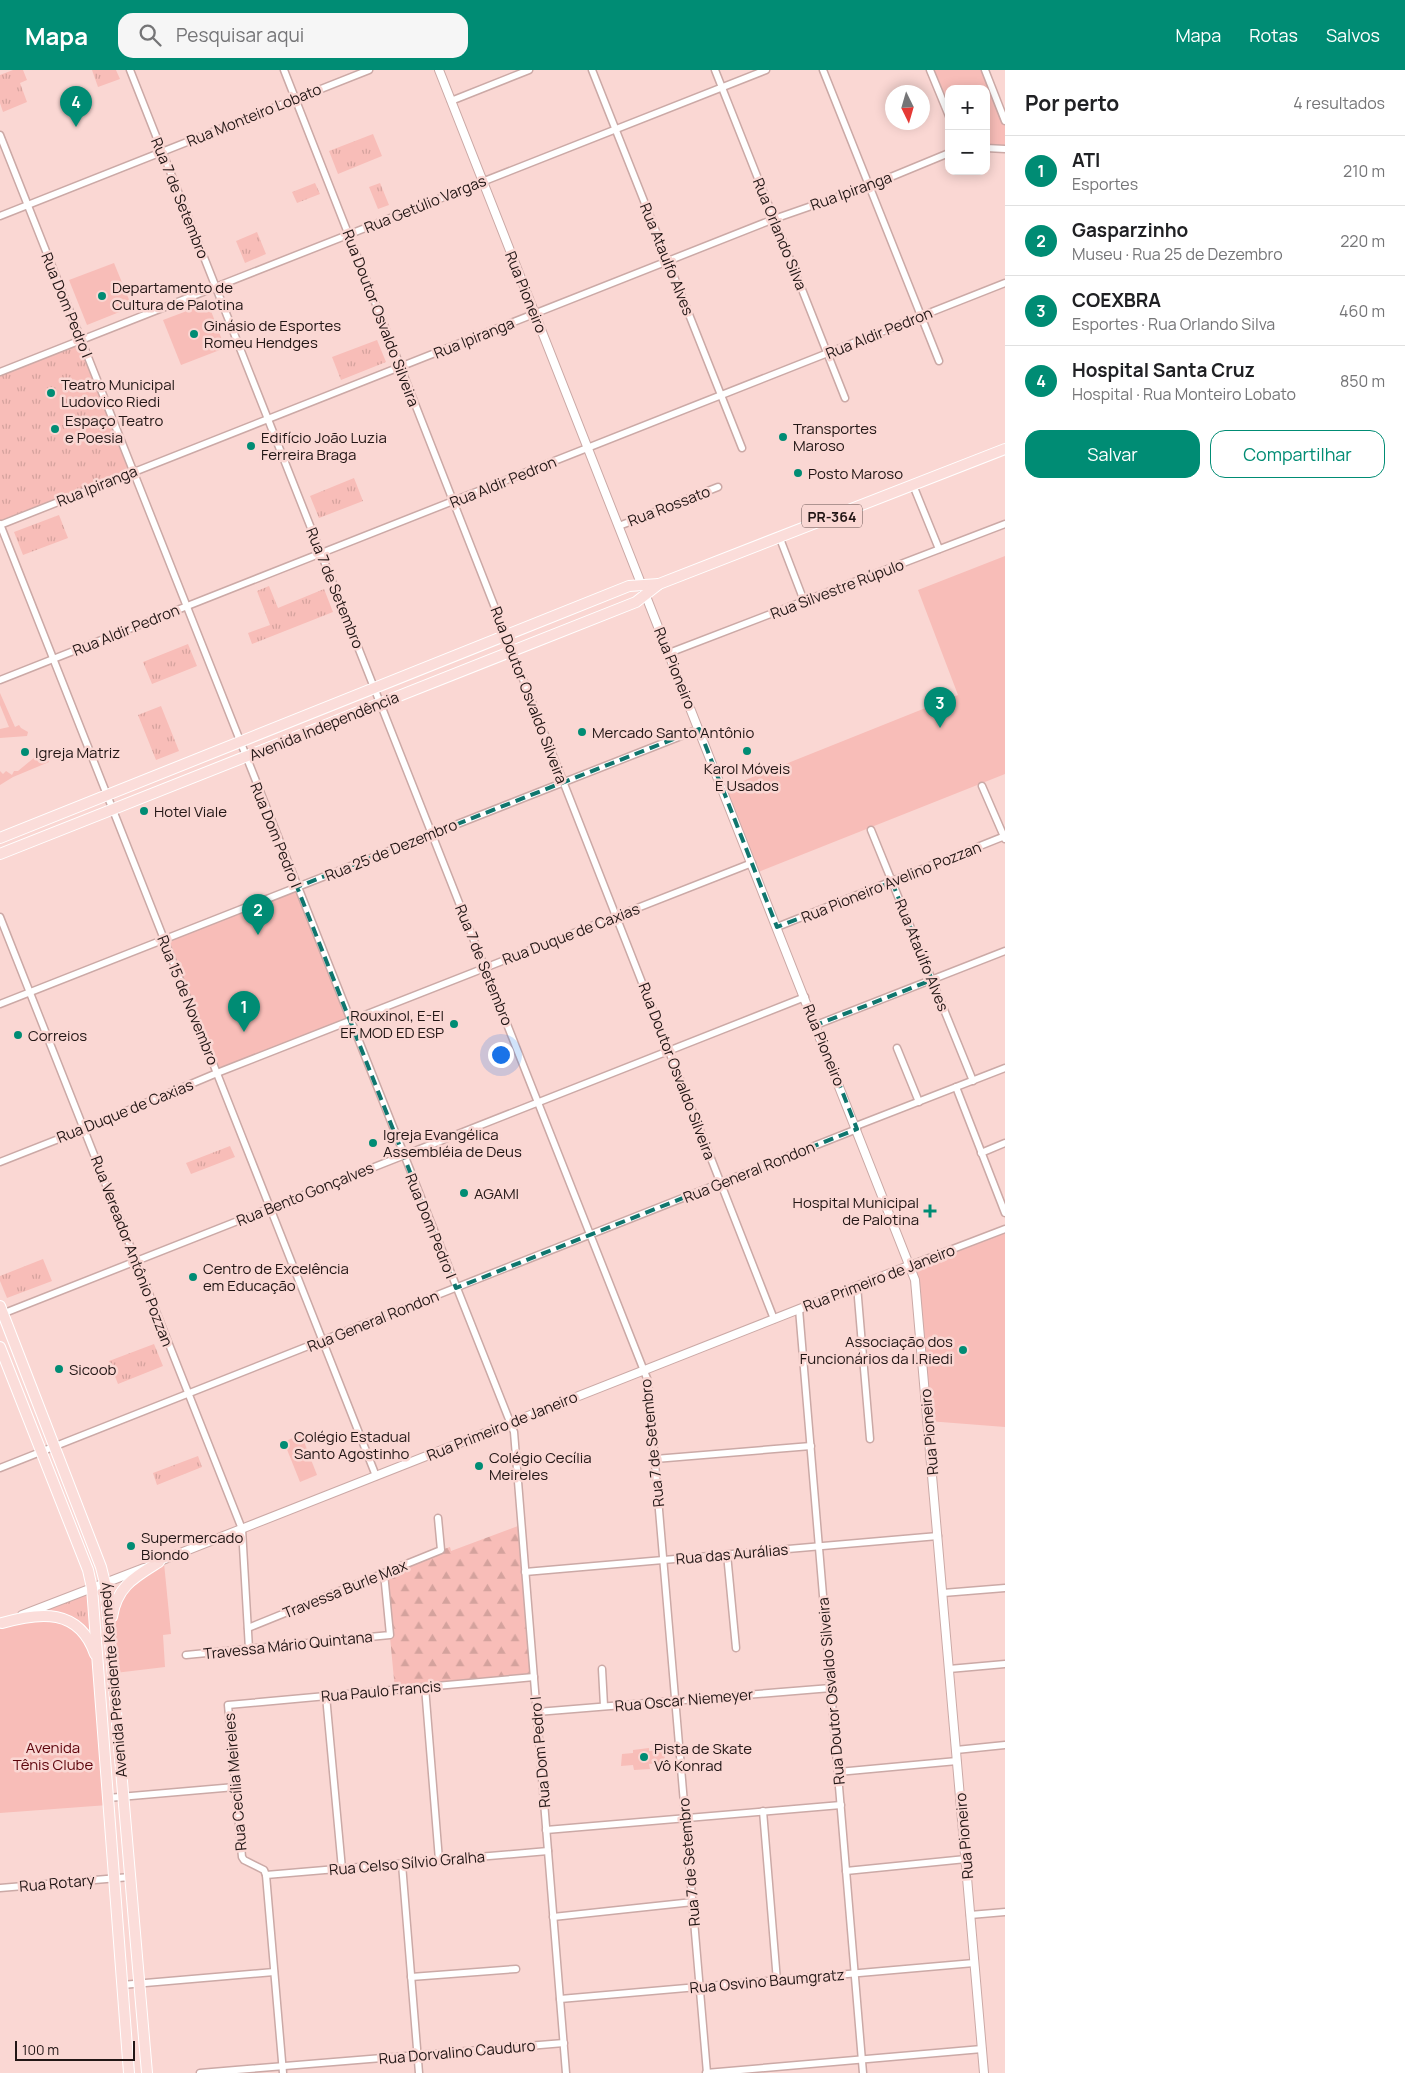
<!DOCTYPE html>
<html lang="pt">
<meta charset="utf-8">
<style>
:root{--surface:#fff;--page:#f6f6f6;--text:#202124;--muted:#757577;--line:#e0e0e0;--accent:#008c74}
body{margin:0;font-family:Manrope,sans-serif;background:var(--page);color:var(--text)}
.controls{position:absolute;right:15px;top:15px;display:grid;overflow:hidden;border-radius:10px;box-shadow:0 2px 12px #0003}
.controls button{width:45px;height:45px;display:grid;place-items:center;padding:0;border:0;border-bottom:1px solid var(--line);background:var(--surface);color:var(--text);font:25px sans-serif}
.compass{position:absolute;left:885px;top:15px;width:45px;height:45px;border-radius:50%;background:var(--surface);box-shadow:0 2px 12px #0003;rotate:175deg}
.scale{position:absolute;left:15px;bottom:12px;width:120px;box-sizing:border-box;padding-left:5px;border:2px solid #221615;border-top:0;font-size:14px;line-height:18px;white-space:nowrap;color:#221615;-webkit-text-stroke:4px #fad7d3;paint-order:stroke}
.you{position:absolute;left:500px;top:984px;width:18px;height:18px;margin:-12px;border:4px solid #fff;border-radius:50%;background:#1a73e8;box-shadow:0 0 0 8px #1a73e833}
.badge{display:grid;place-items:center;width:32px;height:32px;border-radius:50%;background:var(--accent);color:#fff;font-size:16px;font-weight:700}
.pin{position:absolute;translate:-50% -41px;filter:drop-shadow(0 1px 2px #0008)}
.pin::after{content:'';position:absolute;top:26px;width:18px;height:15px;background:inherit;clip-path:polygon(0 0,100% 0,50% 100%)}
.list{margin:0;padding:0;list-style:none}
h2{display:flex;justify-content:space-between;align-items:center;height:65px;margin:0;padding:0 20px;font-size:21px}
h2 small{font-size:16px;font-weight:400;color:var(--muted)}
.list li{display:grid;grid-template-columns:32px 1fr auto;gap:15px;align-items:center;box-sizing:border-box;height:70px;padding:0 20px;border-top:1px solid var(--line)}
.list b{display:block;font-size:19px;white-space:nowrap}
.list p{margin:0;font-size:16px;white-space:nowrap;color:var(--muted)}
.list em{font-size:16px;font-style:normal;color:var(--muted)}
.actions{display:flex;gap:10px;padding:15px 20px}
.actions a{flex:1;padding:11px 0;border:1px solid var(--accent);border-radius:15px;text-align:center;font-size:18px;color:var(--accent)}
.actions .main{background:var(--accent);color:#fff}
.icon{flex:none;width:28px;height:28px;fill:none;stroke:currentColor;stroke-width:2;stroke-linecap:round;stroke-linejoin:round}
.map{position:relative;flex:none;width:1005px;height:2003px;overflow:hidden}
header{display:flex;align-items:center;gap:30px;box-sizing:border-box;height:70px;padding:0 25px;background:var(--accent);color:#fff}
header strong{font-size:24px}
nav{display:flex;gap:28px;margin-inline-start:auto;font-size:18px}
.search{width:350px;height:45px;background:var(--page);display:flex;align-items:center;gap:12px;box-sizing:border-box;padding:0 18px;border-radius:15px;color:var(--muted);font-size:19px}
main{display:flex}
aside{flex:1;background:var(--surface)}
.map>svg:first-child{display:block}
</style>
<header>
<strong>Mapa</strong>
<div class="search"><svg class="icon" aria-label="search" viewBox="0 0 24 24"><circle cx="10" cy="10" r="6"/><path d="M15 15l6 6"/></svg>Pesquisar aqui</div>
<nav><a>Mapa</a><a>Rotas</a><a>Salvos</a></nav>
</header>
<main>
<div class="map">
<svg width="1005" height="2003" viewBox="0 0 1005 2003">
<defs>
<pattern id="grass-tufts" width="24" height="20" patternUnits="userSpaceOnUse" patternTransform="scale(1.25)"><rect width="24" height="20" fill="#f8bdb8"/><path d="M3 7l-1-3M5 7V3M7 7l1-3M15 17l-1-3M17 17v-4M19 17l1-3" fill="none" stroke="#d4a29d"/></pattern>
<pattern id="forest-firs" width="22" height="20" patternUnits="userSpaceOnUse" patternTransform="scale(1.25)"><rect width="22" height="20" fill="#f8bdb8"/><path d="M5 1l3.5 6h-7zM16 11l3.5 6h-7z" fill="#d4a29d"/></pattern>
</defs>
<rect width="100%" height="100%" fill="#fad7d3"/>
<!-- grass -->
<g fill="url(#grass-tufts)">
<polygon points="13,0 23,0 27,10 20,13 27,32 3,42 0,33 0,5"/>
<polygon points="92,0 116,0 120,9 98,17"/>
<polygon points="373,64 382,86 338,104 329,81"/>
<polygon points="315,113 320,124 297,133 292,122"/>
<polygon points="380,113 389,135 378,139 369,117"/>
<polygon points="257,162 266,184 245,193 236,171"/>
<polygon points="81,270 133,402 0,454 0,302"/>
<polygon points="377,270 386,292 341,310 332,287"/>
<polygon points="354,408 363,431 319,448 310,426"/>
<polygon points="59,445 68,468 23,485 14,462"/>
<polygon points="269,516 278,538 324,519 333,542 252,574 248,563 270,555 257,521"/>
<polygon points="188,574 197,596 152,614 143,592"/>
<polygon points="161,636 179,681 156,690 138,645"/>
<polygon points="230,1076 235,1087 191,1104 186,1093"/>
<polygon points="43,1189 52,1211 7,1228 0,1211 0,1206"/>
<polygon points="154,1274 163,1296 118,1314 109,1291"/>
<polygon points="198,1386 202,1397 157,1415 153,1403"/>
<polygon points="89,1522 94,1574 39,1541"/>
</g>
<!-- forest -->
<polygon fill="url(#forest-firs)" points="518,1456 520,1479 523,1478 534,1607 395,1620 384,1503 441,1480 450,1477 451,1481"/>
<!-- park -->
<g fill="#f8bdb8">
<polygon points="930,0 985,0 1005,51 1005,79 986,78 986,19 949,19 949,46"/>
<polygon points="114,193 132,237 87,255 69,210"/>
<polygon points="208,233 225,278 181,295 163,250"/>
<polygon points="1005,486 1005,704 756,803 723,719 958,625 918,520"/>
<polygon points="0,623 15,657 19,655 21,658 28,662 27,666 0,668 0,659 9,657 0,635"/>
<polygon points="46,686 49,692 13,707 0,715 0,701 3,704 6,701 12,705 14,701 18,701 35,687"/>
<polygon points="297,817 350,951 217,1003 164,870"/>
<polygon points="1005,1159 1005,1357 928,1351 911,1195"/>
<polygon points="301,1364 317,1405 300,1412 284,1372"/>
<path d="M164,1493L171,1564L163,1565L165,1597L115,1603C113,1574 108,1541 129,1517C137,1507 153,1500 164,1493Z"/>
<polygon points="64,1549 94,1581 108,1735 0,1743 0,1554"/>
<polygon points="649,1678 649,1681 664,1680 665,1692 649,1694 650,1699 634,1700 633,1695 621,1696 622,1684 633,1683 633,1680"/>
</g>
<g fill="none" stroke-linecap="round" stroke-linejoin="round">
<defs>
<g id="minor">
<polyline points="130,0 648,1311 707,2003"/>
<polyline points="284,0 774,1249"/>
<polyline points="592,0 742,378"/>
<polyline points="715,0 845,328"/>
<polyline points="823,0 939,291"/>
<polyline points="930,0 949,46"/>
<polyline points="985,0 1005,51"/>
<polyline points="451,31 529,0"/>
<polyline points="0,65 514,1362 566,2003"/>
<polyline points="986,78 1005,79"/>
<polyline points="0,146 369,0"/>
<polyline points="0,302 766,0"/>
<polyline points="913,415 939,479"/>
<polyline points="0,454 376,1406"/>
<polyline points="0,455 774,149 869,116 949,83"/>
<polyline points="619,456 718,417"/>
<polyline points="779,466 804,531"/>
<polyline points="669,583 1005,454"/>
<polyline points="0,610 1005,213"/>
<polyline points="982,716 1005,769"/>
<polyline points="871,760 973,1011"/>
<polyline points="0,847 242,1459 249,1579"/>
<polyline points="777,857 1005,766"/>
<polyline points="0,934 699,659"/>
<polyline points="816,955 1005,881"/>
<polyline points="897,978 919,1032"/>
<polyline points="956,1017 1005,1143"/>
<polyline points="856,1056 1005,998"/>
<polyline points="981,1083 1005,1073"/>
<polyline points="0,1092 84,1059 217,1003 752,793"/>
<polyline points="911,1195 1005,1159"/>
<polyline points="857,1216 870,1369"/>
<polyline points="799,1239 863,2003"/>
<polyline points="2,1244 805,927"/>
<polyline points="655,1389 811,1376"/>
<polyline points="0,1398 857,1059"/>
<polyline points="727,1484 736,1578"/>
<polyline points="525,1502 938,1466"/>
<polyline points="943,1523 1005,1518"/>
<polyline points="248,1558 441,1480 438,1448"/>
<polyline points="186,1585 390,1565 384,1503"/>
<polyline points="602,1599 604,1636"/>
<polyline points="949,1599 1005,1594"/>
<polyline points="425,1617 439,1790"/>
<polyline points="326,1626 342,1799"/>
<polyline points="537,1642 831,1618"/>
<polyline points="956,1680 1005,1675"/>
<polyline points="838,1702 957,1691"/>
<polyline points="108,1728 235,1717"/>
<polyline points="763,1741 777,1911"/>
<polyline points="546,1760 841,1735"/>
<polyline points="402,1794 419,2003"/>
<polyline points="846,1801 966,1789"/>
<polyline points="266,1805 548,1781"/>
<polyline points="0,1818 130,1807"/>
<polyline points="970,1845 1005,1842"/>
<polyline points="553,1847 693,1832"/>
<polyline points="411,1907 516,1899"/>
<polyline points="122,1915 274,1902"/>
<polyline points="560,1929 974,1893"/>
<polyline points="200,2003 564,1973"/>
<polyline points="283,2003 266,1805 264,1800 244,1790 242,1787 228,1635 534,1607"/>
<polyline points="706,2003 982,1979"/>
</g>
<g id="tertiary">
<polyline points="439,0 915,1210 984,2003"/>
<polyline points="155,1493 911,1195"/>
<polyline points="22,1545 144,1498"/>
</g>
<g id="primary">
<polyline points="0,768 629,516 659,514"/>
<polyline points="0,784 636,532 659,514 1005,379"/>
<polyline points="0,1236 101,1497 105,1513 147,2003"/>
<polyline points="0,1277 88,1500 92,1518 129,2003"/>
<path d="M112,1547C117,1516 135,1507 159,1492"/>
<path d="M2,1553C40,1542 79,1538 95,1584"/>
</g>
</defs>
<!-- minor casing -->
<use href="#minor" stroke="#cba9a6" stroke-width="9"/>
<!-- tertiary casing -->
<use href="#tertiary" stroke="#cba9a6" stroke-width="10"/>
<!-- primary casing -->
<use href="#primary" stroke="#fff" stroke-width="12"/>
<!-- minor -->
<use href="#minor" stroke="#fff" stroke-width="6"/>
<!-- tertiary -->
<use href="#tertiary" stroke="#fff" stroke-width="8"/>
<!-- primary -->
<use href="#primary" stroke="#fbddda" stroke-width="10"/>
</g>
<!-- marked area -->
<path fill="none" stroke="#0f766e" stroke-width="4" stroke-dasharray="10 6" stroke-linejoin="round" d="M699,659L777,857L892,812L932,910L816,955L857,1059L456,1218L297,817Z"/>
<!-- markers -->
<g fill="#008c74" stroke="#fad7d3" stroke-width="2">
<circle cx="102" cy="226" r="5"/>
<circle cx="194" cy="264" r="5"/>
<circle cx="51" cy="323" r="5"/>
<circle cx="55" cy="359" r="5"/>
<circle cx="783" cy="367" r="5"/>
<circle cx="251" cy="376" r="5"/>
<circle cx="798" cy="403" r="5"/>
<circle cx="582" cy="662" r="5"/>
<circle cx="747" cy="681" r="5"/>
<circle cx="25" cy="682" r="5"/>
<circle cx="144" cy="741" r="5"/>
<circle cx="454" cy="954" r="5"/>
<circle cx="18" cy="965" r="5"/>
<circle cx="373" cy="1073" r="5"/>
<circle cx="464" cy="1123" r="5"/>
<path d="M927.5 1133.5h5v5h5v5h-5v5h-5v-5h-5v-5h5z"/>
<circle cx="193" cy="1207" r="5"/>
<circle cx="963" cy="1280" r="5"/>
<circle cx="59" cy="1299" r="5"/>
<circle cx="284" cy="1375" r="5"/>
<circle cx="479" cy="1396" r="5"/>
<circle cx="131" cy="1476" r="5"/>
<circle cx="644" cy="1687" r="5"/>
</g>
<g text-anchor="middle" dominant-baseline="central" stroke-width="5" stroke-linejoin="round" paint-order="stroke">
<!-- shield labels -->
<rect fill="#fad7d3" stroke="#63504e" stroke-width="1" x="802" y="434.5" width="60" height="23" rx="4"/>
<g font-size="14" font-weight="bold" fill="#221615">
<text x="832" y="446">PR-364</text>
</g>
<!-- street labels -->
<g font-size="15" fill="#221615" stroke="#fad7d3">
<text transform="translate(254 45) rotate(-22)">Rua Monteiro Lobato</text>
<text transform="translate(851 121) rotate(-20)">Rua Ipiranga</text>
<text transform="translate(180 128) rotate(68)">Rua 7 de Setembro</text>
<text transform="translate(425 134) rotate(-22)">Rua Getúlio Vargas</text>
<text transform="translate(780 164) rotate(68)">Rua Orlando Silva</text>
<text transform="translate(667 189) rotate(68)">Rua Ataulfo Alves</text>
<text transform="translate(526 222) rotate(68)">Rua Pioneiro</text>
<text transform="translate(67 235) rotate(68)">Rua Dom Pedro I</text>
<text transform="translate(381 248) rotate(69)">Rua Doutor Osvaldo Silveira</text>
<text transform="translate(879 263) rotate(-22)">Rua Aldir Pedron</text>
<text transform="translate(474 268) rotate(-22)">Rua Ipiranga</text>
<text transform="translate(503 412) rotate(-22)">Rua Aldir Pedron</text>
<text transform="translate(97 416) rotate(-22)">Rua Ipiranga</text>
<text transform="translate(669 436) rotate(-21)">Rua Rossato</text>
<text transform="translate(335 518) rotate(68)">Rua 7 de Setembro</text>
<text transform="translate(837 519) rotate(-21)">Rua Silvestre Rúpulo</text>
<text transform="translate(126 560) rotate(-22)">Rua Aldir Pedron</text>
<text transform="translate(675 598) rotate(68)">Rua Pioneiro</text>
<text transform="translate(529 625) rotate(69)">Rua Doutor Osvaldo Silveira</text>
<text transform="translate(324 656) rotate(-22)">Avenida Independência</text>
<text transform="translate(276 765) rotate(68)">Rua Dom Pedro I</text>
<text transform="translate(391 780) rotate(-22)">Rua 25 de Dezembro</text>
<text transform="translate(891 812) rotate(-22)">Rua Pioneiro Avelino Pozzan</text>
<text transform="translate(571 864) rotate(-21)">Rua Duque de Caxias</text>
<text transform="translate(922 885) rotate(68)">Rua Ataúlfo Alves</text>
<text transform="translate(484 895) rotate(68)">Rua 7 de Setembro</text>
<text transform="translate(188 930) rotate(68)">Rua 15 de Novembro</text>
<text transform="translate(824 975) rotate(68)">Rua Pioneiro</text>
<text transform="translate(677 1001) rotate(69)">Rua Doutor Osvaldo Silveira</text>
<text transform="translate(125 1041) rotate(-22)">Rua Duque de Caxias</text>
<text transform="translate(749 1102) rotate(-22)">Rua General Rondon</text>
<text transform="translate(305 1124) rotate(-22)">Rua Bento Gonçalves</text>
<text transform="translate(431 1156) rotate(68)">Rua Dom Pedro I</text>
<text transform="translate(132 1181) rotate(69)">Rua Vereador Antônio Pozzan</text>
<text transform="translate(879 1208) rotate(-21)">Rua Primeiro de Janeiro</text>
<text transform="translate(373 1251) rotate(-22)">Rua General Rondon</text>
<text transform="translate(502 1356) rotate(-22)">Rua Primeiro de Janeiro</text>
<text transform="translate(929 1362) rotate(-95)">Rua Pioneiro</text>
<text transform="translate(652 1373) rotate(-96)">Rua 7 de Setembro</text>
<text transform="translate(732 1484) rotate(-5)">Rua das Aurálias</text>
<text transform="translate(345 1519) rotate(-22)">Travessa Burle Max</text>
<text transform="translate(288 1575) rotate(-6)">Travessa Mário Quintana</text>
<text transform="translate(113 1610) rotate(-95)">Avenida Presidente Kennedy</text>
<text transform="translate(381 1621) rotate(-5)">Rua Paulo Francis</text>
<text transform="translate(831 1621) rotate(-95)">Rua Doutor Osvaldo Silveira</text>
<text transform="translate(684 1630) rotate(-5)">Rua Oscar Niemeyer</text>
<text transform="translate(540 1682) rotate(-95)">Rua Dom Pedro I</text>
<text transform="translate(235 1712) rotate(-95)">Rua Cecília Meireles</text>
<text transform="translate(964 1766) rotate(-95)">Rua Pioneiro</text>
<text transform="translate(689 1792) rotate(-95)">Rua 7 de Setembro</text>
<text transform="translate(407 1793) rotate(-5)">Rua Celso Sílvio Gralha</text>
<text transform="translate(57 1813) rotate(-5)">Rua Rotary</text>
<text transform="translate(767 1911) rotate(-5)">Rua Osvino Baumgratz</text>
<text transform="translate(457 1982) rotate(-5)">Rua Dorvalino Cauduro</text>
</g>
<!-- poi labels -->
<g font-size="15" fill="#221615" stroke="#fad7d3" text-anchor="start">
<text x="112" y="217">Departamento de<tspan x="112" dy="17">Cultura de Palotina</tspan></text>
<text x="204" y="255">Ginásio de Esportes<tspan x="204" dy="17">Romeu Hendges</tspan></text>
<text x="61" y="314">Teatro Municipal<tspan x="61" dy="17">Ludovico Riedi</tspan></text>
<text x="65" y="350">Espaço Teatro<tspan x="65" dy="17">e Poesia</tspan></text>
<text x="793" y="358">Transportes<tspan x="793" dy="17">Maroso</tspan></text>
<text x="261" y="367">Edifício João Luzia<tspan x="261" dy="17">Ferreira Braga</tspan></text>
<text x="808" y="403">Posto Maroso</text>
<text x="592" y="662">Mercado Santo Antônio</text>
<text x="35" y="682">Igreja Matriz</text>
<text x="747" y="698" text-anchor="middle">Karol Móveis<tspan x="747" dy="17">E Usados</tspan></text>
<text x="154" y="741">Hotel Viale</text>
<text x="444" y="945" text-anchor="end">Rouxinol, E-EI<tspan x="444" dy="17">EF MOD ED ESP</tspan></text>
<text x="28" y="965">Correios</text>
<text x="383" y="1064">Igreja Evangélica<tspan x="383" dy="17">Assembléia de Deus</tspan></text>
<text x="474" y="1123">AGAMI</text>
<text x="919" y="1132" text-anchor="end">Hospital Municipal<tspan x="919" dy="17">de Palotina</tspan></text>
<text x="203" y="1198">Centro de Excelência<tspan x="203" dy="17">em Educação</tspan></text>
<text x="953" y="1271" text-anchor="end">Associação dos<tspan x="953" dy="17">Funcionários da I.Riedi</tspan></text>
<text x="69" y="1299">Sicoob</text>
<text x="294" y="1366">Colégio Estadual<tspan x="294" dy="17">Santo Agostinho</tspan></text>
<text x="489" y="1387">Colégio Cecília<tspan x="489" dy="17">Meireles</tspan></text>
<text x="141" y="1467">Supermercado<tspan x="141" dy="17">Biondo</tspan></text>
<text x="654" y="1678">Pista de Skate<tspan x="654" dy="17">Vô Konrad</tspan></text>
</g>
<!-- park labels -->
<g font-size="15" fill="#5c030b" stroke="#fad7d3">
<text x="53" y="1677">Avenida<tspan x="53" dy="17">Tênis Clube</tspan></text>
</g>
</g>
</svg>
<div class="controls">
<button>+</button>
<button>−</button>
</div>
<svg class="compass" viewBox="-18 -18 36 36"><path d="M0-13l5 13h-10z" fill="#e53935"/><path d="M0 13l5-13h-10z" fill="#757577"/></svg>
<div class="scale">100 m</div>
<div class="you"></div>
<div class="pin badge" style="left:244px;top:962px">1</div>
<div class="pin badge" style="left:258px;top:865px">2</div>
<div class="pin badge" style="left:940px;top:658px">3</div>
<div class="pin badge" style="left:76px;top:57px">4</div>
</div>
<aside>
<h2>Por perto<small>4 resultados</small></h2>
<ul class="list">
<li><span class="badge">1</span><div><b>ATI</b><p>Esportes</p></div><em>210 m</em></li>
<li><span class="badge">2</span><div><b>Gasparzinho</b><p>Museu · Rua 25 de Dezembro</p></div><em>220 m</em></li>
<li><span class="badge">3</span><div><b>COEXBRA</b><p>Esportes · Rua Orlando Silva</p></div><em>460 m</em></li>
<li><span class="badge">4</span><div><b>Hospital Santa Cruz</b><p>Hospital · Rua Monteiro Lobato</p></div><em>850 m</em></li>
</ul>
<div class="actions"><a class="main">Salvar</a><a>Compartilhar</a></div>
</aside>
</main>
